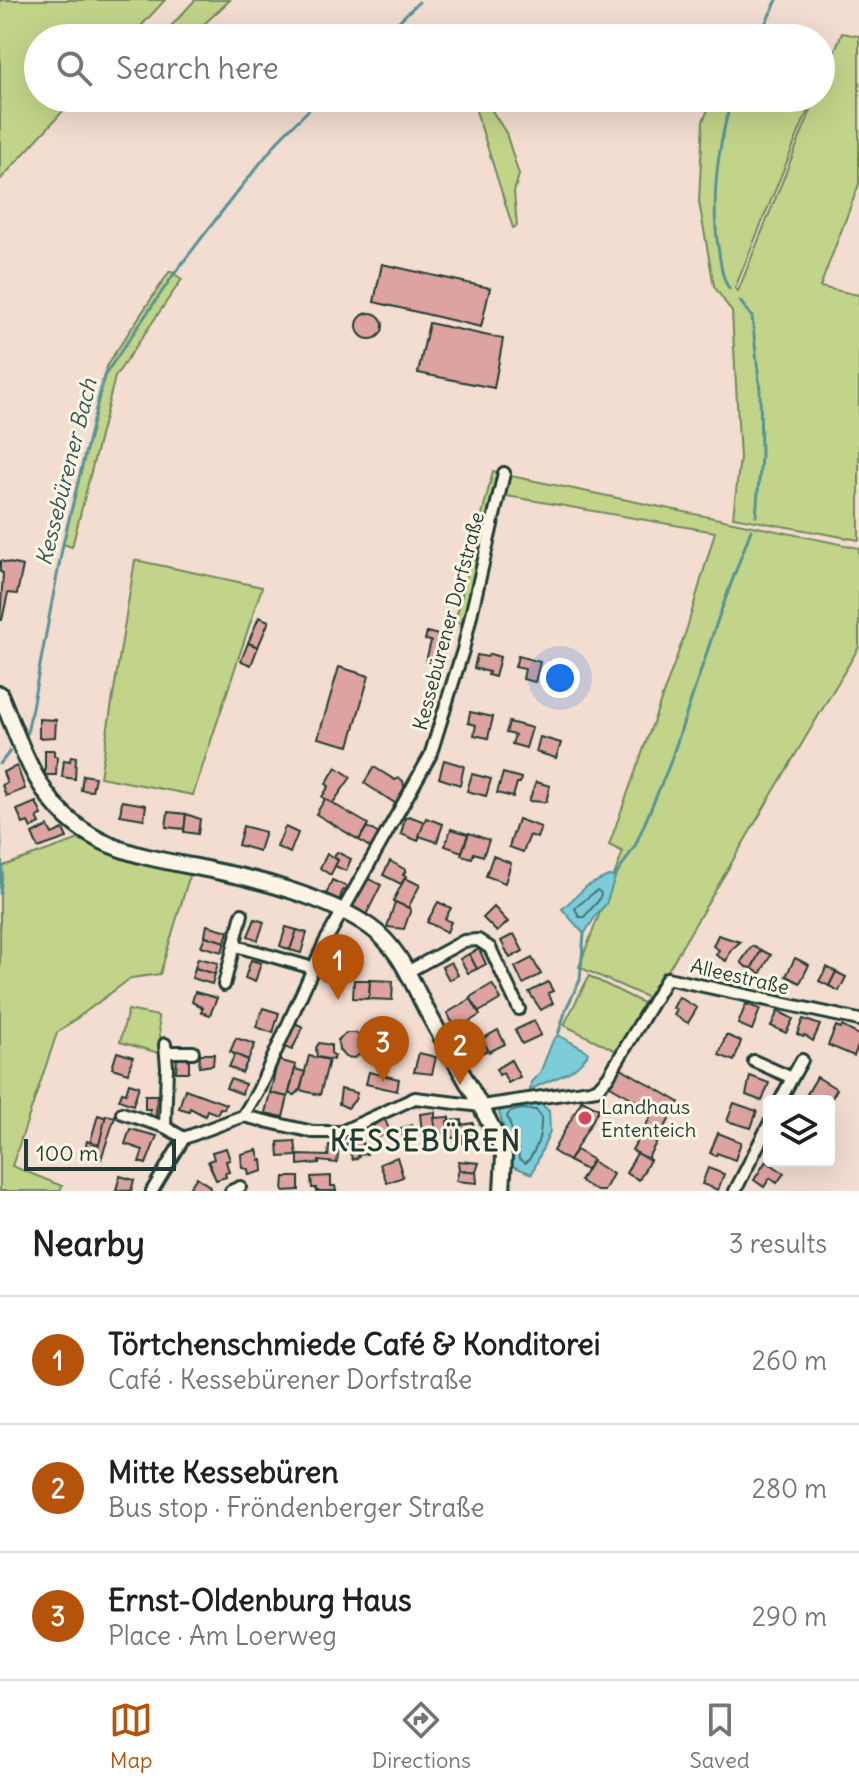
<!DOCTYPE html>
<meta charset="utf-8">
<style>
:root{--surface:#fff;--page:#f6f6f6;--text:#202124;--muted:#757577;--line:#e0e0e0;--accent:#b45309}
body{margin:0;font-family:Delius,sans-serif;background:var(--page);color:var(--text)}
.controls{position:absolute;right:24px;bottom:24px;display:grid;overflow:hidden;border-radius:8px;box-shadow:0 8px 32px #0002}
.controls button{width:72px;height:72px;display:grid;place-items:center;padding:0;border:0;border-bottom:2px solid var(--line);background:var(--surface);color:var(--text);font:40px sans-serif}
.scale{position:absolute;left:24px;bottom:20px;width:152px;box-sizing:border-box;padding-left:8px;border:4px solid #1f3d34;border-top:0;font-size:22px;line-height:28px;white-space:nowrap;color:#1f3d34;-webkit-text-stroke:6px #fcf5e5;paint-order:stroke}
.you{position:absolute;left:560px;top:678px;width:28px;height:28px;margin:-20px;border:6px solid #fff;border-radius:50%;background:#1a73e8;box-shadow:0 0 0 12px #1a73e833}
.badge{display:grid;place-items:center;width:52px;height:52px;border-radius:50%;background:var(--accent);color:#fff;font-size:26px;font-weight:700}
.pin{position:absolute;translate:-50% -66px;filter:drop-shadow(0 2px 4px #0008)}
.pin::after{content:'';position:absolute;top:42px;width:28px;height:24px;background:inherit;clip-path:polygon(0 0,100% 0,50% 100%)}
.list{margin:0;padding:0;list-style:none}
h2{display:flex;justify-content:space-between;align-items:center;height:104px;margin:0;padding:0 32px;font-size:34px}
h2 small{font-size:26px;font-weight:400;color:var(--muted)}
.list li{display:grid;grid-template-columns:52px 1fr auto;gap:24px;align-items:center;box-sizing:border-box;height:128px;padding:0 32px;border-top:2px solid var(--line)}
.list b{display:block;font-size:30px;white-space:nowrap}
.list p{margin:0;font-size:26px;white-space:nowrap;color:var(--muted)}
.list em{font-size:26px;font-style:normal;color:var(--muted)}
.icon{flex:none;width:44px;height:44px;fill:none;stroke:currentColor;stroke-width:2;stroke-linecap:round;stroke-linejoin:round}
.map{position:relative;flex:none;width:859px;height:1191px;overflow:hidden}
.search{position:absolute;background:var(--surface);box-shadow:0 8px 32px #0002;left:24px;right:24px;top:24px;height:88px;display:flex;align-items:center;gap:20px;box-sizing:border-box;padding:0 28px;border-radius:44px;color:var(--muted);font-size:30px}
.sheet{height:488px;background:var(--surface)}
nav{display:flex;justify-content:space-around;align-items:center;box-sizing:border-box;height:112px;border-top:2px solid var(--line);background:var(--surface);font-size:22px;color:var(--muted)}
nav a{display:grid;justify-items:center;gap:4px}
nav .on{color:var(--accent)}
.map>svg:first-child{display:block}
</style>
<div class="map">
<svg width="859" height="1191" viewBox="0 0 859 1191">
<rect width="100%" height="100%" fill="#f3dcd0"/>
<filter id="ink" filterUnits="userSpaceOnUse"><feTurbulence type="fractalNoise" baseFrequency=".0125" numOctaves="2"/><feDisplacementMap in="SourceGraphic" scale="16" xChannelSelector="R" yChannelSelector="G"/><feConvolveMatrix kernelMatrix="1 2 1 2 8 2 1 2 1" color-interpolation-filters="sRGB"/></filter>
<g filter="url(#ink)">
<!-- green -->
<g fill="#c2d489" stroke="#70885e" stroke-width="2">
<polygon points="0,0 165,0 130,38 38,38 38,98 75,98 0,180"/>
<polygon points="195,0 230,0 189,38 160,38"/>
<polygon points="842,33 859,36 859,184 820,287 859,295 859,540 733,517 740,458 732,312 714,286 699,202 703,121 713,98 813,98 735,288 738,291 816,98 821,98 821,84"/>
<polygon points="472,98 484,98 506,133 519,175 514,192 517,226 513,228"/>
<polygon points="170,271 182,279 115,377 72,547 63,544 107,365"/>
<polygon points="493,471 503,473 466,624 455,622"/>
<polygon points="506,475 859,548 859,647 651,999 579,967 623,852 609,845 687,628 715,532 501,495"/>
<polygon points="135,560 262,587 193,795 100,777"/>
<polygon points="85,837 191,871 160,974 131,978 57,1033 12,1166 62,1186 60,1191 0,1191 0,867"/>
<polygon points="589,976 643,1003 618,1052 564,1025"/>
<polygon points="128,1010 158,1016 162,1054 120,1042"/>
</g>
<!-- water -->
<g fill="#7dccd9" stroke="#579397" stroke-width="2">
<polygon points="608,876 615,877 606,904 597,914 584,934 562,909 587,886"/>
<path d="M558,1035L587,1051L588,1054C571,1078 552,1077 530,1090L531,1082L540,1073L553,1040Z"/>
<polygon points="539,1102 549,1111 550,1131 532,1174 510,1165 511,1150 499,1113 504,1105"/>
</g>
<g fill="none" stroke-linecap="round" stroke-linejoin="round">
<!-- shore -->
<g stroke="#457676" stroke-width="2">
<polygon points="597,890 601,893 599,900 584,917 579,917 575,908"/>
<path d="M521,1109L536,1110L541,1116C542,1133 537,1150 526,1163L519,1159L518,1148L507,1116L510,1112Z"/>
</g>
<!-- stream -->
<g stroke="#579397" stroke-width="3">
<polyline points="381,38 419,2"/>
<polyline points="758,38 777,0"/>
<path d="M729,289C722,277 721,266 719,253C710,200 717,149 732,98"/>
<polyline points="740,301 752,317 760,390 761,457 756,516"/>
<polyline points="27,734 63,544 104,376 174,274 230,201 282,136 321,98"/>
<polyline points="0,764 10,751"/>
<polyline points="0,822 2,874 0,893"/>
<polyline points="615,877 635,846 669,766 719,616 751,530"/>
<polyline points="558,1035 566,1009 580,980 584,934"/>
</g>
</g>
<!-- building -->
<g fill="#dea3a0" stroke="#1f3d34" stroke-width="2">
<polygon points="382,264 490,288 481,327 374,302"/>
<circle cx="370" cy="326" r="13"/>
<polygon points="429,323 503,339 494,388 418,373"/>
<polygon points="0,561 23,566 17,594 8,593 2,620 0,620 3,573 0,572"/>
<polygon points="259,617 269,621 258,647 248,643"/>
<polygon points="427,632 445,637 437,663 426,661 431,641 425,640"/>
<polygon points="248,643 258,647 251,665 241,661"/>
<polygon points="490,654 500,657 495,677 488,675 489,672 474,668 477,655 487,657"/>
<polygon points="518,656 540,662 535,682 523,679 525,669 515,667"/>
<polygon points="550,661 570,666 566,682 546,678"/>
<polygon points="339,667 369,676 349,746 318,738"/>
<polygon points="470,712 493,717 488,738 474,735 476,725 468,723"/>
<polygon points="39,719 56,720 55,737 39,738"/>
<polygon points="509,722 532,728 526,748 512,744 515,735 506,733"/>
<polygon points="540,737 561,743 556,758 536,752"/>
<polygon points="45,750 54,750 54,756 57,756 56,775 45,775"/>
<polygon points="71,756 76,757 75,779 62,777 64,760 70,761"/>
<polygon points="444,760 464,766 460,785 439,778"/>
<polygon points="17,766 25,789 6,796 2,785 7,783 3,772"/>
<polygon points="336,767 351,777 332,804 322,797 329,786 326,784"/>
<polygon points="374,767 395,780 399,778 403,781 404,786 407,789 398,805 364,783"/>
<polygon points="503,773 521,778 520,783 517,783 513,797 497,793"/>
<polygon points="472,774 491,779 486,796 467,791"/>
<polygon points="83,775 95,777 92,791 81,790"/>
<polygon points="536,782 550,786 546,802 529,801"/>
<polygon points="325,799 368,824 359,840 316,814"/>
<polygon points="122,801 146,805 144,819 120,815"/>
<polygon points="36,802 42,815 37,817 40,823 31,828 28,822 23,824 17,810"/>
<polygon points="168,812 186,814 184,832 184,829 166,827"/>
<polygon points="186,814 200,819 198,834 184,832"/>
<polygon points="409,816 425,822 418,841 401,834 405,818"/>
<polygon points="426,818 443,824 437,842 419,836"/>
<polygon points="518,819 541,827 537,838 530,835 523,852 509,847"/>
<polygon points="48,826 52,834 63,829 67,838 38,848 32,834"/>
<polygon points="243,826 265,832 259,851 238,845"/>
<polygon points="285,827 298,833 290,853 277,847"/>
<polygon points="367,827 379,834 371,848 359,840"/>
<polygon points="451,829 468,834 462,852 445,846"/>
<polygon points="469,833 489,840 483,856 474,853 472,858 461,855"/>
<polygon points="337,852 351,859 346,871 335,866 338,860 334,857"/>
<polygon points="327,854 338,860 331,874 329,874 320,868"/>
<polygon points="493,856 511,863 505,883 486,876"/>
<polygon points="390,861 406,870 403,875 406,876 401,884 383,875"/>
<polygon points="367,878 381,885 366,915 351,908"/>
<polygon points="405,878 420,885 408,908 393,901"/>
<polygon points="332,880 348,887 346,891 343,890 339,901 326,895"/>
<polygon points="395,902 411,909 404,929 387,927"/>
<polygon points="438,902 451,908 445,919 451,922 447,932 427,922"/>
<polygon points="494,907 508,922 497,932 483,918"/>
<polygon points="255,919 264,922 258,940 248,936"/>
<polygon points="207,925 228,931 225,942 205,936"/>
<polygon points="286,927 297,930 290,950 280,946"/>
<polygon points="297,930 307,933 301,953 290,950"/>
<polygon points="514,934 523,951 510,958 501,941"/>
<polygon points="718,935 740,942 731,950 726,961 716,955 719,950 713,946"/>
<polygon points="205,936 225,942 222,952 201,946"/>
<polygon points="336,943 357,951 350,968 329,960"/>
<polygon points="752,946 761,950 752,968 746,967 741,962"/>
<polygon points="479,949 486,964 477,969 469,954"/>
<polygon points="761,950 771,955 760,974 752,968"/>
<polygon points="469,954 477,969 468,973 460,959"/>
<polygon points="198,958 218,963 215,974 195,968"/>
<polygon points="532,958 541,974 523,984 515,967"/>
<polygon points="795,958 809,965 800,983 786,976"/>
<polygon points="251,960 261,963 255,982 245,978"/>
<polygon points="451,962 458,975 449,980 442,967"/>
<polygon points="827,967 836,972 829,986 819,981"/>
<polygon points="195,968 215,974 212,984 192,978"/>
<polygon points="836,972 846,977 839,991 829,986"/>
<polygon points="354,980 370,980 369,999 353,998"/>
<polygon points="370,980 393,981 392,1000 369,999"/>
<polygon points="548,982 553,991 548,993 553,1003 541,1010 529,992"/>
<polygon points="492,984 501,999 479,1012 470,997"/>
<polygon points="195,992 217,998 210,1015 201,1012 203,1008 192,1002"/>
<polygon points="679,997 697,1008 688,1023 674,1015 677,1010 673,1008"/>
<polygon points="471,999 480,1015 456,1029 447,1013"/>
<polygon points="746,1004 760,1009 752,1030 738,1024"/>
<polygon points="263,1008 279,1013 273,1033 256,1027"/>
<polygon points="778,1011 793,1019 786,1033 771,1026"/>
<polygon points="803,1019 820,1025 813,1041 804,1035 803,1037 797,1034"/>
<polygon points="534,1021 541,1035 522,1044 515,1030"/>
<polygon points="293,1022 303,1027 292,1050 282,1046"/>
<polygon points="836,1026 841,1028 842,1026 859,1035 859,1044 854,1056 828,1045"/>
<polygon points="498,1030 505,1044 489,1052 482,1039"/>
<polygon points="346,1033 356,1033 363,1040 370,1038 370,1055 368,1057 369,1055 362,1052 355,1058 345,1057 339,1050 338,1040"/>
<polygon points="481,1035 488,1050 472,1058 465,1044"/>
<polygon points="726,1035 741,1041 734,1061 719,1055"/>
<polygon points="236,1038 255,1044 248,1060 230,1052"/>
<polygon points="319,1043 331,1045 331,1053 335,1056 333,1060 317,1057 316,1048"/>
<polygon points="117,1052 133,1057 128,1073 112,1068"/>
<polygon points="419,1053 436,1057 432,1074 414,1072"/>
<polygon points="200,1054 214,1054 213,1065 199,1067"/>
<polygon points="235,1054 248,1060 242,1073 229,1067"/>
<polygon points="309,1056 329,1060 320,1095 300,1090"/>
<polygon points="177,1058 189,1058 189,1072 176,1072"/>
<polygon points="278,1060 296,1065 288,1097 270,1093"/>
<polygon points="511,1060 520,1077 508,1083 503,1073 499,1075 496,1069"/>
<polygon points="621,1068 679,1102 647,1159 632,1150 654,1111 610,1086"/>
<polygon points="295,1069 305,1072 300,1090 295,1095 289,1093"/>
<polygon points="369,1072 399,1079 397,1091 366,1084"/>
<polygon points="750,1076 769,1083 762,1101 746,1095"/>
<polygon points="817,1077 837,1089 832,1098 825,1094 819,1101 807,1094"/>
<polygon points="230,1079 245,1084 242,1094 226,1088"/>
<polygon points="129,1083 139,1086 133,1105 119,1100 122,1092 126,1093"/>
<polygon points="185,1089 226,1104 224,1109 220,1108 217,1114 207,1110 205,1116 190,1108 189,1111 179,1108"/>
<polygon points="341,1089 357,1093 355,1100 348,1108 339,1104"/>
<polygon points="270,1093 288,1097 283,1117 265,1113"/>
<polygon points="145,1095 157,1095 156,1117 150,1117 150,1109 145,1109"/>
<polygon points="582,1100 599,1109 569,1161 553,1151"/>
<polygon points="734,1103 757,1111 751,1128 727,1121"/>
<polygon points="435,1112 435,1130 423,1131 422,1133 420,1114"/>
<polygon points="98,1115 107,1118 99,1145 90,1143"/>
<polygon points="106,1115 115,1117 101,1159 84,1154 87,1141 99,1145"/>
<polygon points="384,1117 390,1132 379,1137 372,1121"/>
<polygon points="449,1117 449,1133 437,1134 436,1137 434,1118"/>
<polygon points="462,1120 462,1137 450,1138 449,1140 447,1121"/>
<polygon points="473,1123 475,1142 475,1140 463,1141 463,1144 461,1125"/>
<polygon points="412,1125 415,1142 405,1144 401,1128"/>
<polygon points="130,1129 157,1136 146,1164 139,1162 143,1150 125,1144"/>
<polygon points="718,1133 741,1142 735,1160 717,1153 716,1156 710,1153"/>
<polygon points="360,1138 367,1154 358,1155 359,1157 353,1160 346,1144"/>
<polygon points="295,1141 297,1156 279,1157 278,1142"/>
<polygon points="329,1145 339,1146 337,1163 319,1161 319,1163 298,1165 298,1155 328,1156"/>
<polygon points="226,1148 230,1160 226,1161 229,1172 225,1173 226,1177 216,1180 208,1161 214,1159 212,1152"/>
<polygon points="257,1150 260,1160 262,1160 263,1171 249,1175 248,1169 242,1168 241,1154"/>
<polygon points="576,1150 593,1160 586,1170 569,1161"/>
<polygon points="637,1153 650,1160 639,1180 626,1173"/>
<polygon points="397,1157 403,1177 387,1183 380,1164"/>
<polygon points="458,1161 479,1163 476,1172 459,1170"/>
<polygon points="592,1161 613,1174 604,1191 597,1191 580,1181"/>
<polygon points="766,1161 784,1173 777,1183 770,1178 764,1187 754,1180"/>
<polygon points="708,1168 724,1174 718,1190 702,1184"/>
<polygon points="459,1170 476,1172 477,1183 456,1181"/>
<polygon points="120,1176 134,1180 131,1191 116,1190"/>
<polygon points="331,1176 331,1186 335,1186 336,1191 316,1191 316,1188 312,1188 311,1177"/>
<polygon points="197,1177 209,1186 211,1191 188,1190"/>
<polygon points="284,1177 299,1177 299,1190 283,1191"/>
</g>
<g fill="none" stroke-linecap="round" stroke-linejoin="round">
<defs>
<g id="street">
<polyline points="236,946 313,968"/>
<polyline points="409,971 464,941 478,940 490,948 519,1009"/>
<polyline points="224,985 242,914"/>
<polyline points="165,1044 167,1067 165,1127"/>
<polyline points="166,1052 193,1052"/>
<polyline points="754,1061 792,1078 780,1101"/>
<polyline points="792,1078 802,1060"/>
<polyline points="122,1113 165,1127 184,1138"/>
<polyline points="243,1116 258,1091 325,942 430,756 463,650 504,473"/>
<polyline points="152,1191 184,1138 243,1116 313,1132 341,1132 415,1098 481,1106 597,1089 608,1077 667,978 859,1020"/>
<polyline points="231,1191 240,1187"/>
<polyline points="735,1191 769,1124"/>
</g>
<path id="secondary" d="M0,694C14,728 26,764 46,793C86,852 148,857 211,870C258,879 331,899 370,927C400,948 411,981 427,1011C450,1054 476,1095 498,1139L504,1156L502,1191"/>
</defs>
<!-- street casing -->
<use href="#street" stroke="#1f3d34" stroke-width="16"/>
<!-- secondary casing -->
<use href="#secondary" stroke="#1f3d34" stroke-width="20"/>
<!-- street -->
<use href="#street" stroke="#fcf5e5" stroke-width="10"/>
<!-- secondary -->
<use href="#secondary" stroke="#fcf5e5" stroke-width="14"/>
</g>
</g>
<!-- markers -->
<circle fill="#d1495b" stroke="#fcf5e5" stroke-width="3" cx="585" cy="1118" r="8"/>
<g text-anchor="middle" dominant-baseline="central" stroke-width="6" stroke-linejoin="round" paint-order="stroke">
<!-- street labels -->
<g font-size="20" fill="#1f3d34" stroke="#fcf5e5">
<text transform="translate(448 621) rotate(-75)">Kessebürener Dorfstraße</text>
<text transform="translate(740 976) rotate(13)">Alleestraße</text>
</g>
<!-- poi labels -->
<g font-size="20" fill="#1f3d34" stroke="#fcf5e5" text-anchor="start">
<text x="601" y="1106">Landhaus<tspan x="601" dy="23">Ententeich</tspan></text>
</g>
<!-- water labels -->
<g font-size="22" font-style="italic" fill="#325a55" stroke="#fcf5e5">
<text transform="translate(66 472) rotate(-76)">Kessebürener Bach</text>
</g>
<!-- district labels -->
<g font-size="28" font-weight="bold" letter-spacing="2" fill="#1f3d34" stroke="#fcf5e5">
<text x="426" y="1141">KESSEBÜREN</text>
</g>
</g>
</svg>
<div class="controls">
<button><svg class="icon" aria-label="layers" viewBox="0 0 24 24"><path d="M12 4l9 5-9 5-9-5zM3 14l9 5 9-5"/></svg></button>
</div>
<div class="scale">100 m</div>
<div class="you"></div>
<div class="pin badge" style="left:338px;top:1000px">1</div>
<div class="pin badge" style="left:460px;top:1085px">2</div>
<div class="pin badge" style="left:383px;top:1082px">3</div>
<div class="search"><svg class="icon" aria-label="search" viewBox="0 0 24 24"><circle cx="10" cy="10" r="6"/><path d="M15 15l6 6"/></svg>Search here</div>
</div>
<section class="sheet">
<h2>Nearby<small>3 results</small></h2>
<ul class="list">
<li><span class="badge">1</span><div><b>Törtchenschmiede Café &amp; Konditorei</b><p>Café · Kessebürener Dorfstraße</p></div><em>260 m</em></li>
<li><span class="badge">2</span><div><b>Mitte Kessebüren</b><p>Bus stop · Fröndenberger Straße</p></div><em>280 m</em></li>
<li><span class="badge">3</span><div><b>Ernst-Oldenburg Haus</b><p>Place · Am Loerweg</p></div><em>290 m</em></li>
</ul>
</section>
<nav>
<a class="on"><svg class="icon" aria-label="map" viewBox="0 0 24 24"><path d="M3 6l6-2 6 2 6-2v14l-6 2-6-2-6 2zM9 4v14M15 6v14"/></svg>Map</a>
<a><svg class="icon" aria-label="directions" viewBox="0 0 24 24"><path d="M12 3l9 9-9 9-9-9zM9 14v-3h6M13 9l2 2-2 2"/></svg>Directions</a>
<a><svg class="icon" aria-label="saved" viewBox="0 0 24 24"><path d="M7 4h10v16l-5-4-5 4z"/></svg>Saved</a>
</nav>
